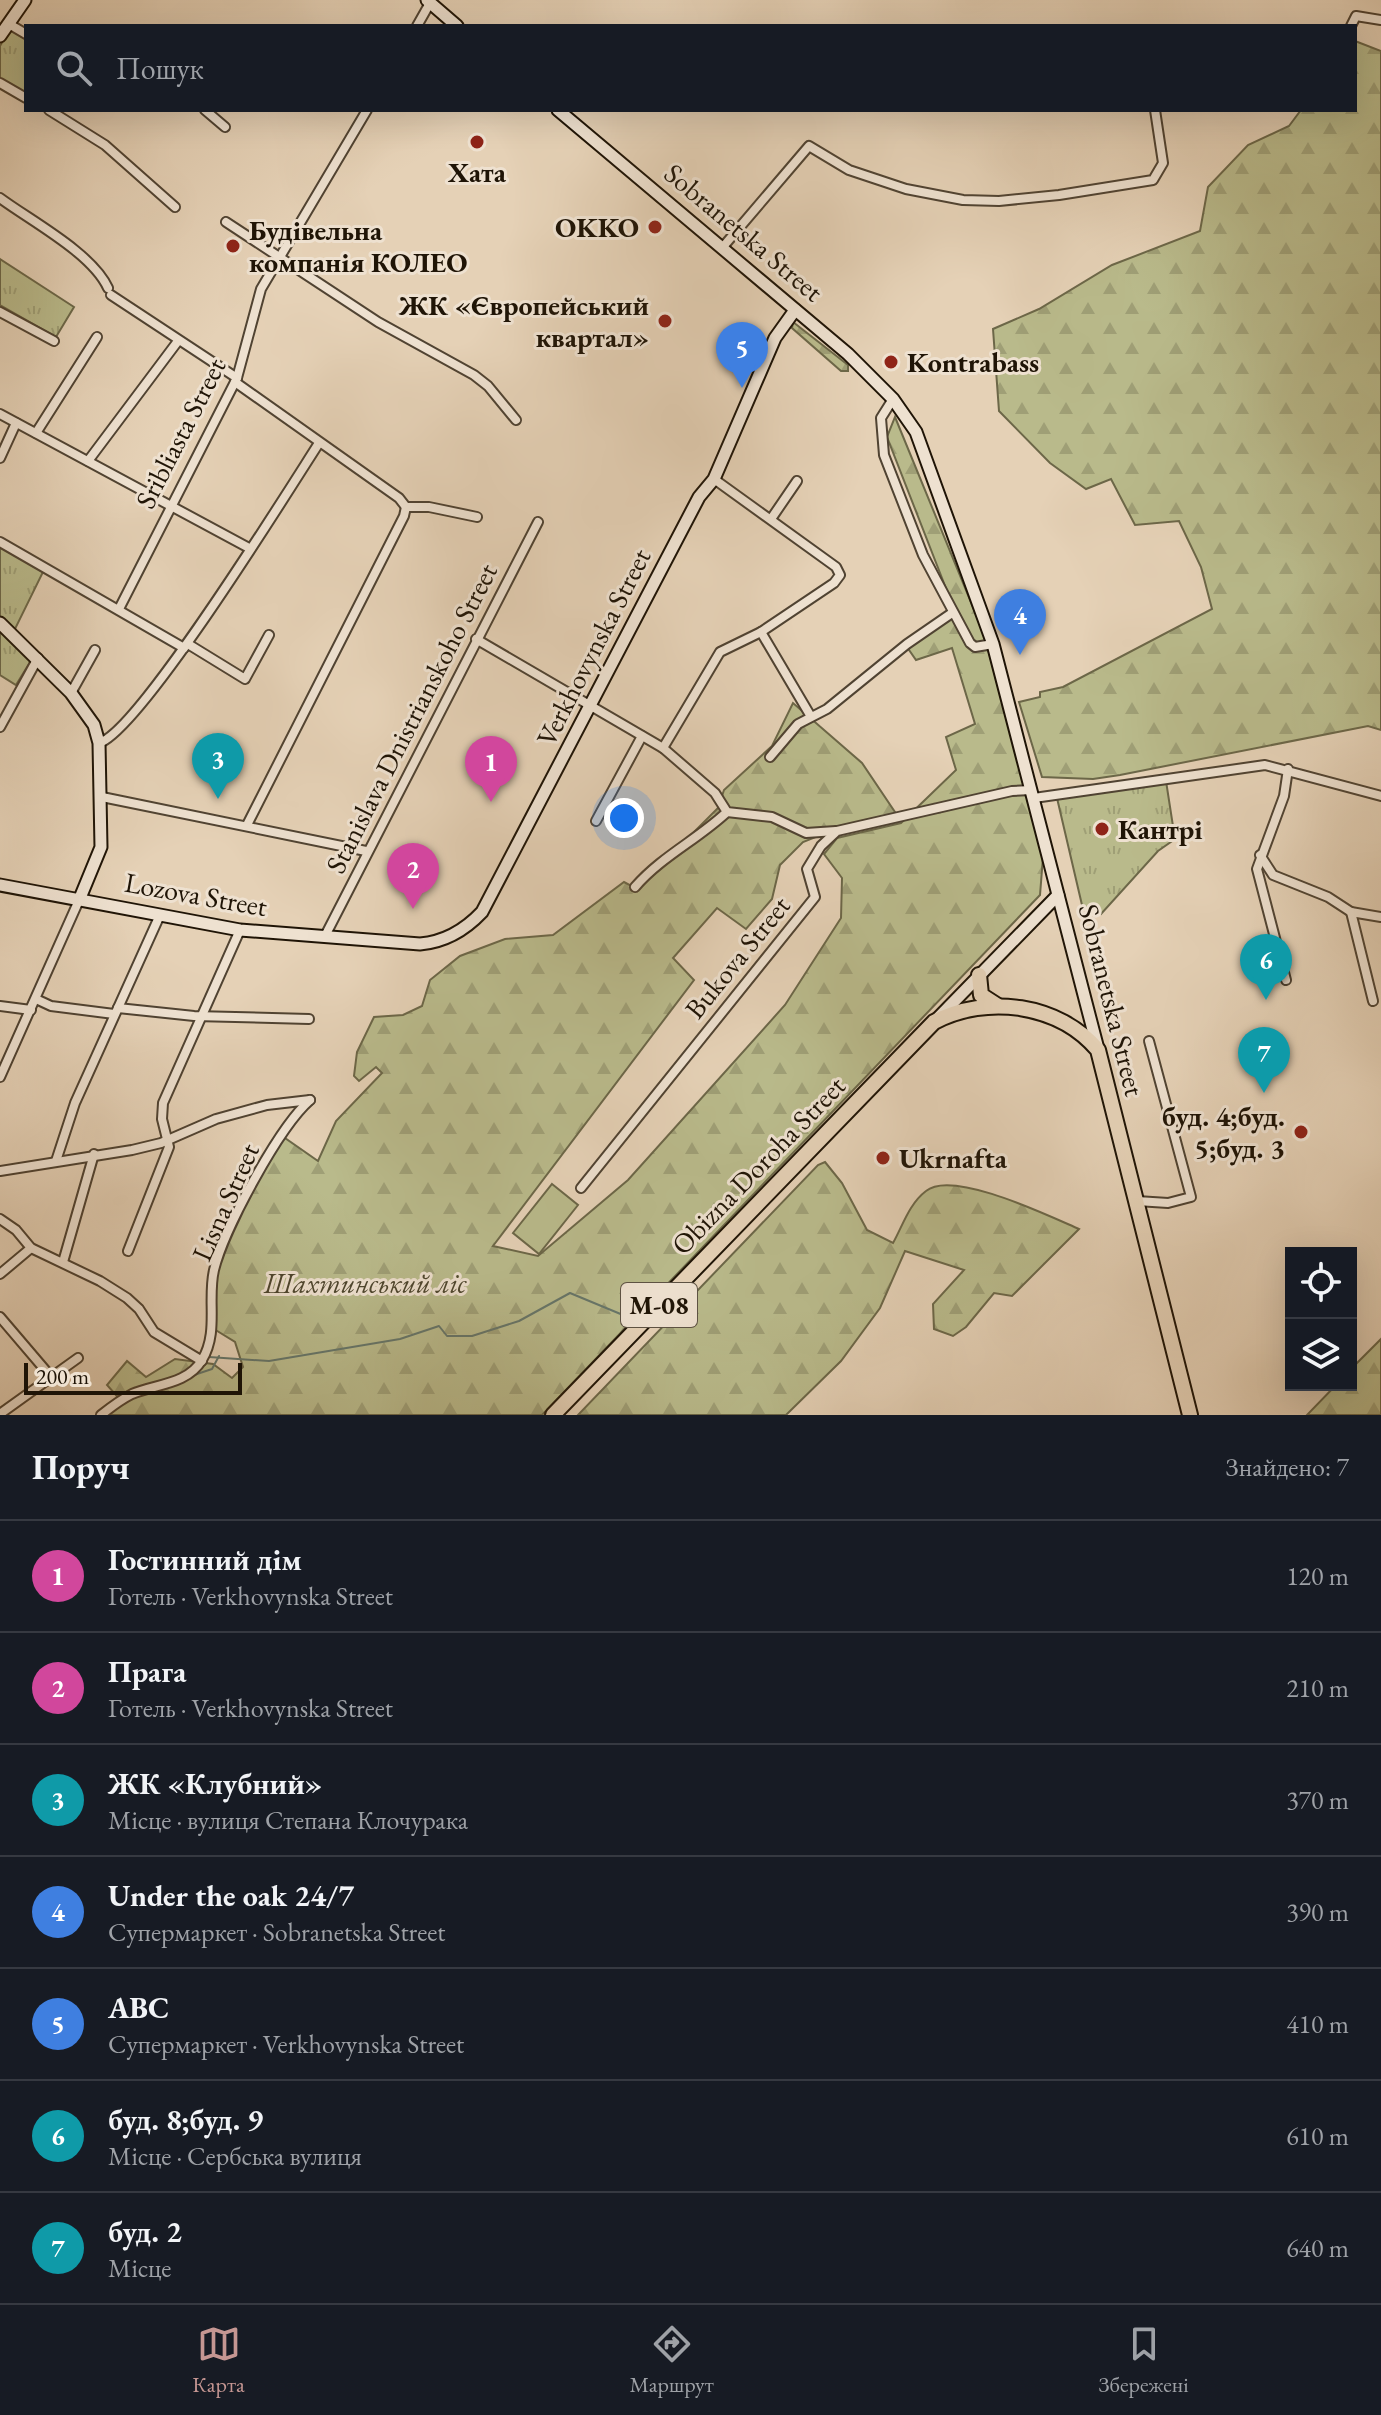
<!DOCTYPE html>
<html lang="uk">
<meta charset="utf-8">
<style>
:root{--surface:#171b24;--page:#20242c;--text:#f1f3f6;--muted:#9ea1a6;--line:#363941;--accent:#c59692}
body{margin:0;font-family:"EB Garamond",serif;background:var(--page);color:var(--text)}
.controls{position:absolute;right:24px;bottom:24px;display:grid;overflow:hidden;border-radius:0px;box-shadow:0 8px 32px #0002}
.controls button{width:72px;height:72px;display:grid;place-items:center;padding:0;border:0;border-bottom:2px solid var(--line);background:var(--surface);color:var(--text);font:40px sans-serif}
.scale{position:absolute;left:24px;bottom:20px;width:218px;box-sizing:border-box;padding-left:8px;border:4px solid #1f1406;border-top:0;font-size:22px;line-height:28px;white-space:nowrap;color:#1f1406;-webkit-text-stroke:6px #eee1d0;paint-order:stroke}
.you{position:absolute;left:624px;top:818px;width:28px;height:28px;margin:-20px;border:6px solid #fff;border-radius:50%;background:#1a73e8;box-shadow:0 0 0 12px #1a73e833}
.badge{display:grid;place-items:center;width:52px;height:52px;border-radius:50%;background:var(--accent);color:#fff;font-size:26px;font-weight:700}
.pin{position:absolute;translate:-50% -66px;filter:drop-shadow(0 2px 4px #0008)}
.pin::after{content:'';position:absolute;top:42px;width:28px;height:24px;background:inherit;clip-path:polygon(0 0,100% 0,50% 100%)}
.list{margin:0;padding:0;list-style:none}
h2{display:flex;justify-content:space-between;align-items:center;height:104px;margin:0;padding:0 32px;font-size:34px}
h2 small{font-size:26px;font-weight:400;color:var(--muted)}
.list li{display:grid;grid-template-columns:52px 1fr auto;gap:24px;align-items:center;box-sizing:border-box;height:112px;padding:0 32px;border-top:2px solid var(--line)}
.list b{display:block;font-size:30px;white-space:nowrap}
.list p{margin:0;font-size:26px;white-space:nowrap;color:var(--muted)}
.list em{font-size:26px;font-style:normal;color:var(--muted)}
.icon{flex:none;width:44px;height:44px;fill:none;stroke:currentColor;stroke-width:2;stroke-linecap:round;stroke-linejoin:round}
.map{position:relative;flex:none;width:1381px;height:1415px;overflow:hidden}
.search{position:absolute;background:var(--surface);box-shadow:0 8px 32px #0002;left:24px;right:24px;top:24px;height:88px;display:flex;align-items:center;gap:20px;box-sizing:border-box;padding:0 28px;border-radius:0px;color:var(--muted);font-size:30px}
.sheet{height:888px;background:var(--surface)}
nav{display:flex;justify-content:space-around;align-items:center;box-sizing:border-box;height:112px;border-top:2px solid var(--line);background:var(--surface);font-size:22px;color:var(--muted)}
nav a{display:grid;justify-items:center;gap:4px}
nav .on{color:var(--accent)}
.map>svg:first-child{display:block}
</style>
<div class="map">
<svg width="1381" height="1415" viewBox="0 0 1381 1415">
<defs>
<pattern id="grass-tufts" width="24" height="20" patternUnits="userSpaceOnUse" patternTransform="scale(2)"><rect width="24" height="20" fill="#b9ba8b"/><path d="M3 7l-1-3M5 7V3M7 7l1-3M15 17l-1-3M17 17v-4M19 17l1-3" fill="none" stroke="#9f9f76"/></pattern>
<pattern id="forest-firs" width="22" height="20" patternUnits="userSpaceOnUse" patternTransform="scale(2)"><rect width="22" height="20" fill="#b9ba8b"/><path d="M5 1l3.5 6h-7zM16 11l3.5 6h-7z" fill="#9f9f76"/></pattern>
</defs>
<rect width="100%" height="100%" fill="#e5d1b6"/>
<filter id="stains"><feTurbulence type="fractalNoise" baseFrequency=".0025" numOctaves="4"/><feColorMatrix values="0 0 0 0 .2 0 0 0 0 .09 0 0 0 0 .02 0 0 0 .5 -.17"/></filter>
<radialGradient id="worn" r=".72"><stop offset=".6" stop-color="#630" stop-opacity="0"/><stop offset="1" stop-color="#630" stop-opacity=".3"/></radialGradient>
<!-- grass -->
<g fill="url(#grass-tufts)" stroke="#6c6748" stroke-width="2">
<polygon points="10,29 26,39 26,94 0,79 0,46"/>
<polygon points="0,259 74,307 56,337 0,305"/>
<polygon points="0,547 43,572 15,629 0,616"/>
<polygon points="0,630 32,659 16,685 0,675"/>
<polygon points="1166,781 1175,839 1158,851 1101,914 1082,905 1057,798"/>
</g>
<!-- forest -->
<g fill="url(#forest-firs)" stroke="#6c6748" stroke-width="2">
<polygon points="1355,41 1381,51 1381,730 1368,726 1120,775 1093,779 1042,777 1019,702 1040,697 1040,692 1063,687 1212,609 1201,567 1179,521 1135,525 1111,479 1086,489 1050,463 999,411 993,329 1039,309 1112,265 1200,231 1208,187 1248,145 1289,126 1301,110 1355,110"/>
<polygon points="793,322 848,365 848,371 841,371 792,328"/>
<polygon points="895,417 984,634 1043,857 1040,895 542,1415 108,1415 123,1403 107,1385 127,1361 146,1377 175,1359 213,1364 232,1378 243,1367 235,1342 214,1329 213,1285 223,1247 282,1136 318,1161 336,1121 382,1073 376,1067 359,1081 354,1076 357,1052 374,1017 403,1015 422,1006 430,980 460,956 505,939 553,935 624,882 637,889 718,808 724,790 772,746 793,703 862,763 899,818 838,828 803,842 780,865 772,899 746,929 717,908 673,958 694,980 493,1246 538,1256 628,1180 785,1005 841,918 842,878 824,854 837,838 901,823 956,770 946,737 975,724 952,648 916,660 907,647 956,614 887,437"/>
<path d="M825,1162L842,1183L867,1230L893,1243C903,1225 909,1204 926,1191C952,1169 1049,1216 1079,1229L1012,1296L994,1293L966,1327L953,1336L934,1329L933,1304L964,1270L905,1251L880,1308L841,1361L786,1415H578L818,1165Z"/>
<polygon points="1381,1339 1381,1415 1307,1415 1336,1385 1351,1385 1351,1369"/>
</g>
<!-- pitch -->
<polygon fill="#b9ba8b" stroke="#6c6748" stroke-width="2" points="552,1184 578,1205 539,1254 513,1233"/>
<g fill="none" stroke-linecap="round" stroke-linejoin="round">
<!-- stream -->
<g stroke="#66766a" stroke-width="2">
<polyline points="209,1357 269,1361 400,1339 439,1326 447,1336 472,1336 519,1321 570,1293 635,1320"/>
<polyline points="194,1375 212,1369 219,1356"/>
</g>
<defs>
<g id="street">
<polyline points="9,24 26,34"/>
<polyline points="417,26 430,3"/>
<polyline points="1351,26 1356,16 1381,20"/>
<polyline points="0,83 26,98"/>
<polyline points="49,110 105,145 175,207"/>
<polyline points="205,110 225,127"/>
<path d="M0,198C31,221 92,253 108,288"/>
<polyline points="226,222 378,322 474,375 488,386 516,420"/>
<polyline points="722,248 809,146 849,170 906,189 963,200 999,201 1059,195 1153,180 1163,163 1155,110"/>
<polyline points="111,295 237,378"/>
<polyline points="0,312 54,341"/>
<polyline points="235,382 399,498 406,507 429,507 477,517"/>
<polyline points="893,399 881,418 884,455 923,555 970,643 975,647 993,644"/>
<polyline points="0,414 249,548"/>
<polyline points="36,433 97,337"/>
<polyline points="0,458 16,423"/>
<polyline points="88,461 178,341"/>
<polyline points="771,519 797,481"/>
<polyline points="0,542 184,648"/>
<polyline points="120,607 237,378 261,289 367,110"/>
<polyline points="761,632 810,715"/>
<polyline points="476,639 663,748 715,793 727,812 772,817 806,833 836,831"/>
<polyline points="188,644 245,679 269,635"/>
<polyline points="71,693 95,650"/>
<polyline points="0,727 38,658"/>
<path d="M99,743C139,732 288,491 319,443"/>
<polyline points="663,748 720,652 761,632 834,583 840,575 836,567 714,479"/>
<polyline points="770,757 798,724 827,709 907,644 952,613"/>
<polyline points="102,797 366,851"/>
<polyline points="1034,798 1265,765 1381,796"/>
<polyline points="596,821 642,736"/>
<polyline points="247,825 404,516 406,507"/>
<polyline points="1260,855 1273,875 1328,897 1351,912 1381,917"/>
<path d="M635,887C662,856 697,840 727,812"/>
<polyline points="1351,912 1373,1001"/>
<polyline points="325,936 538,522"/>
<polyline points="1286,980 1257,869 1284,796 1288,769"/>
<polyline points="36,999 51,1006 114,1014"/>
<polyline points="0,1006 31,1010"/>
<polyline points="118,1008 194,1016 309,1019"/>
<polyline points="0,1077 80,898"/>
<polyline points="56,1161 75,1103 160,915"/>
<polyline points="0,1171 132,1150 161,1143 216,1119 267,1105 310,1100"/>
<polyline points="581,1188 815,897 807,869 821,846 837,831 1012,791 1031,790"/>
<polyline points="1137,1201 1168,1203 1191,1197 1149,1041"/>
<polyline points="0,1219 16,1230 31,1248 100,1281 127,1298 139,1309 154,1332 202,1361"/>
<polyline points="128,1251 169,1147 162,1119 163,1103 240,930"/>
<polyline points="63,1262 94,1154"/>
<polyline points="0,1274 31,1248"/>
<polyline points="0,1317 52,1378"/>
<polyline points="0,1414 78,1358"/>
<path d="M101,1415C111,1407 120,1400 132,1394C155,1384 187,1385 202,1360C219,1332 207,1300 214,1270C224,1229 279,1127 310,1100"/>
</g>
<g id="secondary">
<polyline points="427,0 457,26"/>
<polyline points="0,36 25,0"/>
<polyline points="558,110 848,354 893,399 916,432 993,644 1098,1049"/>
<polyline points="0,623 71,693 94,725 99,743 101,847 80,898"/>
<path d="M0,885L240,930L420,944C444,942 465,930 482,912L699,497L714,479L775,338L795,310"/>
<polyline points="937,1019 1058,895"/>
</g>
<g id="highway">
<polyline points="979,975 981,995 998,1006"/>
<path d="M553,1415L934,1022C987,994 1059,1004 1098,1050L1190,1415"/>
</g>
</defs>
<!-- street casing -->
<use href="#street" stroke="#504332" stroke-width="12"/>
<!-- secondary casing -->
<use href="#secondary" stroke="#1f1406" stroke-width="15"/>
<!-- highway casing -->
<use href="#highway" stroke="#1f1406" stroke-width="18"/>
<!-- street -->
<use href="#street" stroke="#eee1d0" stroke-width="8"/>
<!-- secondary -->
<use href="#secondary" stroke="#eee1d0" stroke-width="11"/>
<!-- highway -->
<use href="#highway" stroke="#e5d1b6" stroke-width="14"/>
</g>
<!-- markers -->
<g fill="#8f2418" stroke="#eee1d0" stroke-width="3">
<circle cx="477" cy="142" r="8"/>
<circle cx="655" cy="227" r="8"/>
<circle cx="233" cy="246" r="8"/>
<circle cx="665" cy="321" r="8"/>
<circle cx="891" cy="362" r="8"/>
<circle cx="1102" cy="829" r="8"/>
<circle cx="1301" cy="1132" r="8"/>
<circle cx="883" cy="1158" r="8"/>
</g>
<g text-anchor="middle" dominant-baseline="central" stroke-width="6" stroke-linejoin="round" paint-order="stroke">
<!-- shield labels -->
<rect fill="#eee1d0" stroke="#5d5243" stroke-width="2" x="621" y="1283" width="76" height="44" rx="6"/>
<g font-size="26" font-weight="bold" fill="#1f1406">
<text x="659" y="1305">М-08</text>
</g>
<!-- poi labels -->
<g font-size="28" font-weight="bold" fill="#1f1406" stroke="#eee1d0" text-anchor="start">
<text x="477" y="172" text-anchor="middle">Хата</text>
<text x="639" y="227" text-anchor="end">OKKO</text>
<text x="249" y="230">Будівельна<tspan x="249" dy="32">компанія КОЛЕО</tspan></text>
<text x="649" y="305" text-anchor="end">ЖК «Європейський<tspan x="649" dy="32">квартал»</tspan></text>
<text x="907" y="362">Kontrabass</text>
<text x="1118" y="829">Кантрі</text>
<text x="1285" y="1116" text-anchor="end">буд. 4;буд.<tspan x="1285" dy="32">5;буд. 3</tspan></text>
<text x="899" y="1158">Ukrnafta</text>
</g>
<!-- street labels -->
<g font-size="28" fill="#1f1406" stroke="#eee1d0">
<text transform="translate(744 232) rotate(40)">Sobranetska Street</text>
<text transform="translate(180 433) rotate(-63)">Sribliasta Street</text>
<text transform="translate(593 647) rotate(-63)">Verkhovynska Street</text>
<text transform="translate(411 718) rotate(-63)">Stanislava Dnistrianskoho Street</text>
<text transform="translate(196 894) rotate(10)">Lozova Street</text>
<text transform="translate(737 957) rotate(-51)">Bukova Street</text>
<text transform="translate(1112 1000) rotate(76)">Sobranetska Street</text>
<text transform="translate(758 1165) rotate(-46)">Obizna Doroha Street</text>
<text transform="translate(225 1202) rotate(-66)">Lisna Street</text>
</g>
<!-- park labels -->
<g font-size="28" font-style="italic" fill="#4d462e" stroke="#eee1d0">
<text x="365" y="1283">Шахтинський ліс</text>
</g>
</g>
<rect width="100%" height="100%" filter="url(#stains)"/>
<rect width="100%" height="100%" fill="url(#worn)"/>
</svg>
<div class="controls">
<button><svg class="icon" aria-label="locate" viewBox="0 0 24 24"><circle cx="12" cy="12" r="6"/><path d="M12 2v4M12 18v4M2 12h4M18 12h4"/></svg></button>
<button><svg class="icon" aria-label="layers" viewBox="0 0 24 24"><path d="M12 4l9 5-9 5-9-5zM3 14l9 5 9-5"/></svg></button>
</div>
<div class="scale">200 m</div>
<div class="you"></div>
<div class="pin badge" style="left:491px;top:802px;background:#d1479c">1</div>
<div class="pin badge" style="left:413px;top:909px;background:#d1479c">2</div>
<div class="pin badge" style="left:218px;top:799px;background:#0f9aa8">3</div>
<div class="pin badge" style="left:1020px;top:655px;background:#3f7fe0">4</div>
<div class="pin badge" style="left:742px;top:388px;background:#3f7fe0">5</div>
<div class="pin badge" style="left:1266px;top:1000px;background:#0f9aa8">6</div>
<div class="pin badge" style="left:1264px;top:1093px;background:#0f9aa8">7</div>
<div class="search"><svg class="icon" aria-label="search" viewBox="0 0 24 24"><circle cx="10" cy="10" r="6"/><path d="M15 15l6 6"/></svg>Пошук</div>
</div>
<section class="sheet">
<h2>Поруч<small>Знайдено: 7</small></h2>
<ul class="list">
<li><span class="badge" style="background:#d1479c">1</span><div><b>Гостинний дім</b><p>Готель · Verkhovynska Street</p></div><em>120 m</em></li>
<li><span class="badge" style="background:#d1479c">2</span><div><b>Прага</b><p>Готель · Verkhovynska Street</p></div><em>210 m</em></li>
<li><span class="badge" style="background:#0f9aa8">3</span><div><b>ЖК «Клубний»</b><p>Місце · вулиця Степана Клочурака</p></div><em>370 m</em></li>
<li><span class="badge" style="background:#3f7fe0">4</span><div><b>Under the oak 24/7</b><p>Супермаркет · Sobranetska Street</p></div><em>390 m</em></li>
<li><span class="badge" style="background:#3f7fe0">5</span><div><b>ABC</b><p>Супермаркет · Verkhovynska Street</p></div><em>410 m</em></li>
<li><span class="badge" style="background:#0f9aa8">6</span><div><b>буд. 8;буд. 9</b><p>Місце · Сербська вулиця</p></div><em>610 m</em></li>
<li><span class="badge" style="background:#0f9aa8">7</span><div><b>буд. 2</b><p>Місце</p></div><em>640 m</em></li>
</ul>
</section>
<nav>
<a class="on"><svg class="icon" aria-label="map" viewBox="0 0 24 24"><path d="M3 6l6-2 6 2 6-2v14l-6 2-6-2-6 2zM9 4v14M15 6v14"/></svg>Карта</a>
<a><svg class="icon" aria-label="directions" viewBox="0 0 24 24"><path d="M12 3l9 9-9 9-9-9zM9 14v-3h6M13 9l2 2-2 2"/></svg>Маршрут</a>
<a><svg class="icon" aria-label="saved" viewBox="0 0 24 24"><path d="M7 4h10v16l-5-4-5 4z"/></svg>Збережені</a>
</nav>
